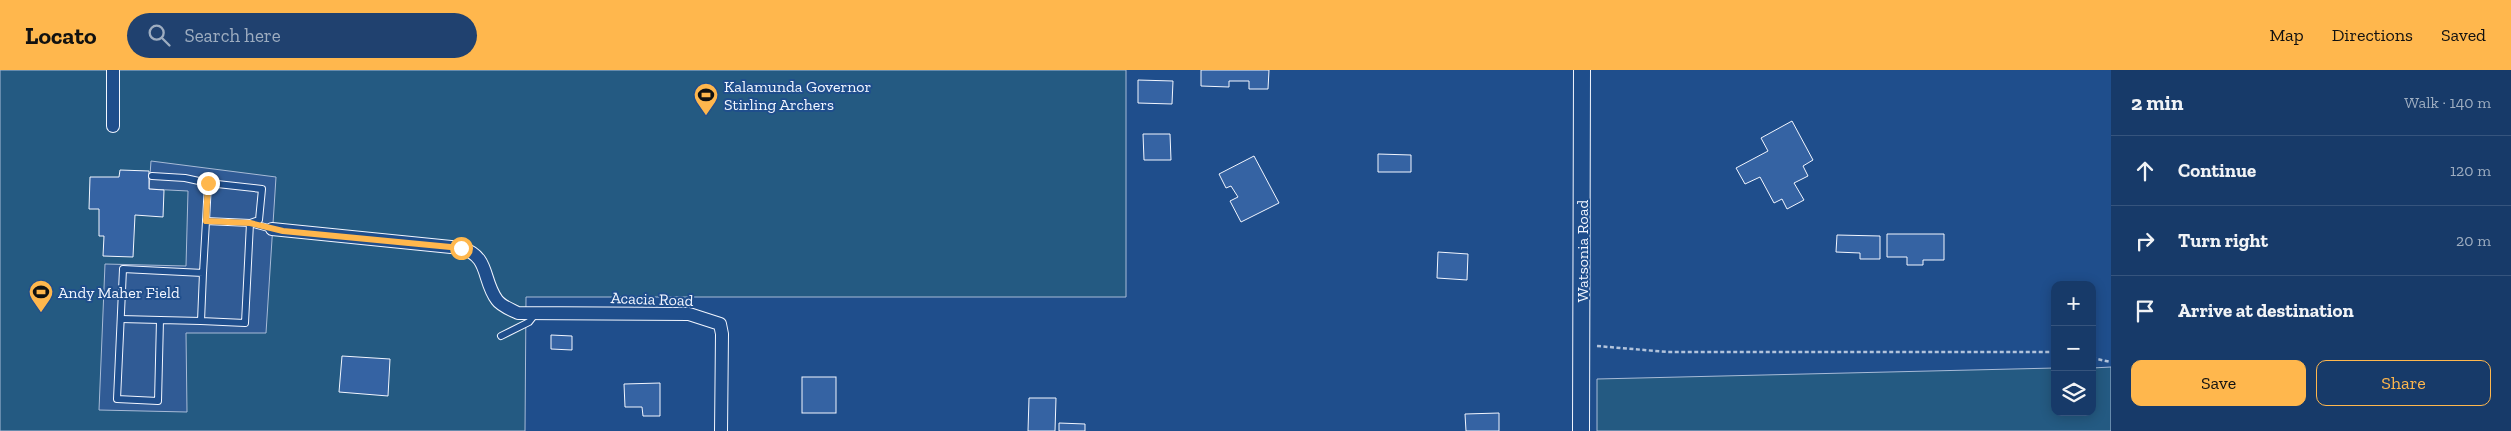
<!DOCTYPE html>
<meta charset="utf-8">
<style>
:root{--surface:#173a69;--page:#20416f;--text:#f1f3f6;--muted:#9eadc0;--line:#36547d;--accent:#ffb74d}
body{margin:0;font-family:"Zilla Slab",serif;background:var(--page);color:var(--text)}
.controls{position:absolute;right:15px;bottom:15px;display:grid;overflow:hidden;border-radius:10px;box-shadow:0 2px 12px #0003}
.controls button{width:45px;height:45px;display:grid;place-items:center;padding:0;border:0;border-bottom:1px solid var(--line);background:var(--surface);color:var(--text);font:25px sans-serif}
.stop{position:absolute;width:15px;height:15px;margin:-11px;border:4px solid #ffb74d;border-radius:50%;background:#fff}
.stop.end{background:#ffb74d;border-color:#fff;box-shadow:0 1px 5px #0008}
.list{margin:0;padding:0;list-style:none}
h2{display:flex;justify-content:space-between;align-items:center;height:65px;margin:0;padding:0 20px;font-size:21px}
h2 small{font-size:16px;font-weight:400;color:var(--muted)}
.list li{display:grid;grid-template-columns:32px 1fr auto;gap:15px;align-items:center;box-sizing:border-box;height:70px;padding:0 20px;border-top:1px solid var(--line)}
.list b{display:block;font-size:19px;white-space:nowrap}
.list em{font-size:16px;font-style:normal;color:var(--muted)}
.actions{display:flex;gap:10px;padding:15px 20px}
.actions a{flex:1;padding:11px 0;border:1px solid var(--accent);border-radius:10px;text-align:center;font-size:18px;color:var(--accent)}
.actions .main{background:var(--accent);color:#111}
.icon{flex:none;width:28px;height:28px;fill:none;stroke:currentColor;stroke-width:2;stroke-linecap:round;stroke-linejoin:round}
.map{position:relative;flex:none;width:2111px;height:361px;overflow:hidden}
header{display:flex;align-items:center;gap:30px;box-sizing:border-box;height:70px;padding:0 25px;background:var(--accent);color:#111}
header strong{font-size:24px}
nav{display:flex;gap:28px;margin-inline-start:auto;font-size:18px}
.search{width:350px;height:45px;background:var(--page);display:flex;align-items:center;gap:12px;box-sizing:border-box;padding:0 18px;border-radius:28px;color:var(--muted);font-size:19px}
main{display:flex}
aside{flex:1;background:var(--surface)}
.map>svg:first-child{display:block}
</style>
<header>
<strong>Locato</strong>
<div class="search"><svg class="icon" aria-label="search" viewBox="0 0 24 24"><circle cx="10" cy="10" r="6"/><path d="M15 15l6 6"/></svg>Search here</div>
<nav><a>Map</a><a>Directions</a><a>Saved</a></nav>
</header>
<main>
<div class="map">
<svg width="2111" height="361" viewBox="0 0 2111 361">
<rect width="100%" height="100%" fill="#1f4e8c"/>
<!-- green -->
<g fill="#245a82" stroke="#a8bbd7">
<polygon points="0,0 1126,0 1126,227 526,227 525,361 0,361"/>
<polygon points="2111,297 2111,361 1597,361 1597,309 2055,298 2055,342 2092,342 2092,298"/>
</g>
<!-- parking -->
<polygon fill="#305b95" stroke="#a8bbd7" points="151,91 276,107 266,263 186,263 187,342 99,340 105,194 186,196 188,121 149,119"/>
<!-- building -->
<g fill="#3563a3" stroke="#f2f6ff">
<polygon points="1201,0 1269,0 1268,19 1249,19 1249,11 1229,11 1229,17 1201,16"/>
<polygon points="1138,10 1173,11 1172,34 1138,33"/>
<polygon points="1792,51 1813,90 1803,96 1808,106 1794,113 1804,130 1787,139 1782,129 1774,133 1760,107 1745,114 1736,98 1768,81 1761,68"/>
<polygon points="1143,64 1170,64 1171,90 1144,90"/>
<polygon points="1378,84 1411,85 1411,102 1378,102"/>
<polygon points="1254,86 1279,133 1241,152 1230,131 1238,127 1231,116 1226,118 1219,104"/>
<polygon points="120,100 149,101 149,119 164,120 163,147 135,145 133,187 103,186 104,166 99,166 99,139 89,139 90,107 119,107"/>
<polygon points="1887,164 1944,164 1944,190 1923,190 1923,195 1907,195 1907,187 1887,187"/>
<polygon points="1837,165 1880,166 1880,189 1860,189 1860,183 1836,182"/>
<polygon points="1438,182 1468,184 1467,210 1437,208"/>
<polygon points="551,265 572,266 572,280 551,279"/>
<polygon points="342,286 390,289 388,326 339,322"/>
<rect x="802" y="307" width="34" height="36"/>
<polygon points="660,313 660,346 643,346 642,337 625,337 624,314"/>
<polygon points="1029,328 1056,328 1055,361 1028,361"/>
<polygon points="1499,343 1499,361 1466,361 1465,344"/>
<polygon points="1059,353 1085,354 1085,361 1059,361"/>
</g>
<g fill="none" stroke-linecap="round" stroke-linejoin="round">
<defs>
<g id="service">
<polyline points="152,106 185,108 208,113"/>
<polyline points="206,151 208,113 262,119 259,150 250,153 272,159"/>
<polyline points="121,249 160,250"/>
<polyline points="201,251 160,250 158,331 117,329 123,199 203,203 201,251 245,253 250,153 206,151 203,203"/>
<polyline points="501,266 529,252 536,243"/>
</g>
<g id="minor">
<polyline points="113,0 113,56"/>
<path d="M272,159L461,178C490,186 482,210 497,230C501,236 512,240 518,243L689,244L720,254L722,264L721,361"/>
</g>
<polyline id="tertiary" points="1581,361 1582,0"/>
</defs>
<!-- service casing -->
<use href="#service" stroke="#f2f6ff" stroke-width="8"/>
<!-- minor casing -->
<use href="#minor" stroke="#f2f6ff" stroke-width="14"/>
<!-- tertiary casing -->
<use href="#tertiary" stroke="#f2f6ff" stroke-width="18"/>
<!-- path -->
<g stroke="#b3c4dc" stroke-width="2.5" stroke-dasharray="4 2.5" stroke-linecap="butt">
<polyline points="1597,276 1668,282 2055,282"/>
<polyline points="2092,288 2111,292"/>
</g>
<!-- service -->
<use href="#service" stroke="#1f4e8c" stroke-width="6"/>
<!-- minor -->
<use href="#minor" stroke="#1f4e8c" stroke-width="12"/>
<!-- tertiary -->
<use href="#tertiary" stroke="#1f4e8c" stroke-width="16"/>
</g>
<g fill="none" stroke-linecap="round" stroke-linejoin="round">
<!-- route -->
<polyline stroke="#ffb74d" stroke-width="6" points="208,113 206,151 250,153 283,161 461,178"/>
</g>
<!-- icons -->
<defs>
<symbol id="stadium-pin" viewBox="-11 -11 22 30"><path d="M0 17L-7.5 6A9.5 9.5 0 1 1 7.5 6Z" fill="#ffb74d" stroke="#1f4e8c"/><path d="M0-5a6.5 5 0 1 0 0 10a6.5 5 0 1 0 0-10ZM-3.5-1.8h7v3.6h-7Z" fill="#111"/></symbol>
</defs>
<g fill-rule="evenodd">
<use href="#stadium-pin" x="692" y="11" width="28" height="38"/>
<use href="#stadium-pin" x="27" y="208" width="28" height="38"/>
</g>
<g text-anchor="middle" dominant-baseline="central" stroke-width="4" stroke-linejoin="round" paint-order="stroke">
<!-- poi labels -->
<g font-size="16" fill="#f2f6ff" stroke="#1f4e8c" text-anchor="start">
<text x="724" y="16">Kalamunda Governor<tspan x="724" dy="18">Stirling Archers</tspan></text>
<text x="58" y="222">Andy Maher Field</text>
</g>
<!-- street labels -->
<g font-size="16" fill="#f2f6ff" stroke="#1f4e8c">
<text transform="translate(1582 181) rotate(-90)">Watsonia Road</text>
<text transform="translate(652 229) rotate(2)">Acacia Road</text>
</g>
</g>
</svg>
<div class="controls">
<button>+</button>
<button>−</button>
<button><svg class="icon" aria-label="layers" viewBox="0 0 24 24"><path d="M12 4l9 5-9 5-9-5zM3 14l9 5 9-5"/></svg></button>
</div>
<div class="stop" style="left:461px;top:178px"></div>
<div class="stop end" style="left:208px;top:113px"></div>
</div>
<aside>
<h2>2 min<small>Walk · 140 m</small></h2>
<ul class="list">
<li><svg class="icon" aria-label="ahead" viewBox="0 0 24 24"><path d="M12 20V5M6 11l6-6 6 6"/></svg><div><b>Continue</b></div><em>120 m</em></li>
<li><svg class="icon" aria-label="right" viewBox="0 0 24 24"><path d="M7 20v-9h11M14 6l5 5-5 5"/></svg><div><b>Turn right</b></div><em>20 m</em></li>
<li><svg class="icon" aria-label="arrive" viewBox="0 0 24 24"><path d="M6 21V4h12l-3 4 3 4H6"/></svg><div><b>Arrive at destination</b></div></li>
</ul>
<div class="actions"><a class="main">Save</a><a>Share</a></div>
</aside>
</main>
